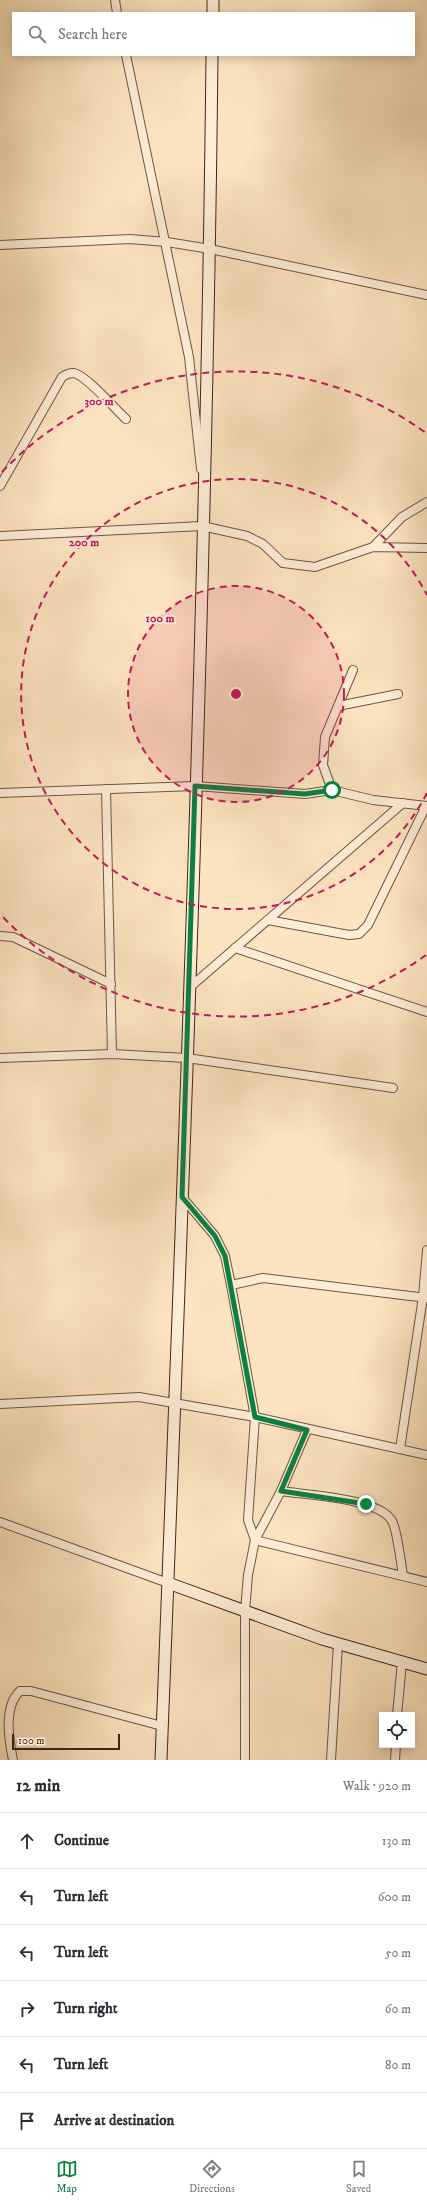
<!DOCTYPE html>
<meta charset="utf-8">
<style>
:root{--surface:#fff;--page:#f2f2f3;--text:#2b2b33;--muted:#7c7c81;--line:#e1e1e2;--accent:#0b8043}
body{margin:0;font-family:"IM FELL DW Pica",serif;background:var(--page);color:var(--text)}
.controls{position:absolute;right:12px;bottom:12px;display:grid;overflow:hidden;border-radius:0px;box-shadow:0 2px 10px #0003}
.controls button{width:36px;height:36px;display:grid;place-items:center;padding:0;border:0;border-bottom:1px solid var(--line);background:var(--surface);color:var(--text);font:20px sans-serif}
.scale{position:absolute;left:12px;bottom:10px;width:108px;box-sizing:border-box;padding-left:4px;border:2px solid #3f2616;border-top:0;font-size:11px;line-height:14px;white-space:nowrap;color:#3f2616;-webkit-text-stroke:3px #feedd6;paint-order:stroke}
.stop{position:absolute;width:12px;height:12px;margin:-9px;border:3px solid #0b8043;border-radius:50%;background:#fff}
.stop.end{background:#0b8043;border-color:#fff;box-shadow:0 1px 4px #0008}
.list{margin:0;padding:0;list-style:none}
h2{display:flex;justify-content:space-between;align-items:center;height:52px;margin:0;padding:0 16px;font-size:17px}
h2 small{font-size:13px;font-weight:400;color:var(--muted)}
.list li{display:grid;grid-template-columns:26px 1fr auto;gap:12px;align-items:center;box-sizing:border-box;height:56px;padding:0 16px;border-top:1px solid var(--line)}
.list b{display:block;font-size:15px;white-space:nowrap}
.list em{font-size:13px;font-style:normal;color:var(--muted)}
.icon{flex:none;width:22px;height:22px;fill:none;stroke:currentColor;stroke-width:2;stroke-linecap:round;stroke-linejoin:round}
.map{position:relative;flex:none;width:427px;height:1760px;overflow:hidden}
.search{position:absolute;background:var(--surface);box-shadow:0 2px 10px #0003;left:12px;right:12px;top:12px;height:44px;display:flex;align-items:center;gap:10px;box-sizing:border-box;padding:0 14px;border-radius:0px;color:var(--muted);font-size:15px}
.sheet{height:388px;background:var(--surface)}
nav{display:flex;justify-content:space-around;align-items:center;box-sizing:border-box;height:56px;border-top:1px solid var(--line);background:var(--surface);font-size:11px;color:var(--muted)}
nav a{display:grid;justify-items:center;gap:2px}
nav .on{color:var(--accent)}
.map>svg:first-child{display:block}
</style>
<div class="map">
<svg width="427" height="1760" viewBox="0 0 427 1760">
<rect width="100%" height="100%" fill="#fde4c0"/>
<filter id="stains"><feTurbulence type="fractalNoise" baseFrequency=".005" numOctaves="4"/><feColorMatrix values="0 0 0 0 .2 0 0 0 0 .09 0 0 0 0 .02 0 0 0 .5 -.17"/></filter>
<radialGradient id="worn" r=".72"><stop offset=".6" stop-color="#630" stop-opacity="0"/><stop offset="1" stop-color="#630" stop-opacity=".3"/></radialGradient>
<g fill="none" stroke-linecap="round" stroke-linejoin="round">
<defs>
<g id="street">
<polyline points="115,0 117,13"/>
<polyline points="126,55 189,357 201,469"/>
<polyline points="0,245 130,239 167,242 210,249 427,295"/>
<path d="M0,486L62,377C66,374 69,373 74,373C87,376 115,409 126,419"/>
<polyline points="0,536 202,526 247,536 263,544 283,563 315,567 373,547 427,548"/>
<polyline points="373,547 402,517 427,502"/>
<polyline points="338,706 398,694"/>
<polyline points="106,789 112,1054"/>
<polyline points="332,790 323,765 325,737 353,670"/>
<polyline points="0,793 195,786 305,794 332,790 373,800 427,806"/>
<polyline points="268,920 349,935 359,934 368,925 426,806"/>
<polyline points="0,936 13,937 111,984"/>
<polyline points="235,948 427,1012"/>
<polyline points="189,988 403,803"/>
<polyline points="0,1058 112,1054 187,1058 393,1088"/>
<polyline points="182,1197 215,1236 225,1256 231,1285 255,1417 248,1520 255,1540 427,1582"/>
<polyline points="231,1285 263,1278 427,1298"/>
<polyline points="0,1404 139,1397 255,1417 427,1455"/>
<polyline points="400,1449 423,1297 427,1250"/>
<path d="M281,1491C306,1495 380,1498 392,1521C397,1529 401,1564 403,1575"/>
<polyline points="0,1522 168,1583"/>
<polyline points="397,1715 402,1662"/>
<path d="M13,1760C9,1740 3,1707 20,1691H31L162,1726"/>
<polyline points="245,1760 245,1611 248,1575 255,1540 281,1491 307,1430"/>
<polyline points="331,1760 338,1644"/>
<polyline points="395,1760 396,1745"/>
</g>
<g id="secondary">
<polyline points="213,13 213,0"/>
<polyline points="168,1583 322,1639 427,1669"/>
<path d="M161,1760C183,1192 206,623 212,55"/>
</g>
</defs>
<!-- street casing -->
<use href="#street" stroke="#6e5640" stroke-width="10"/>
<!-- secondary casing -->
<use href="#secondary" stroke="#3f2616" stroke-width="13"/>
<!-- street -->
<use href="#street" stroke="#feedd6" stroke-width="8"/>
<!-- secondary -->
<use href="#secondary" stroke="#feedd6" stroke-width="11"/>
</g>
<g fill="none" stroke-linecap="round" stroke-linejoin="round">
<!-- route -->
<polyline stroke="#0b8043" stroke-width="5" points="332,790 305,794 195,786 182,1197 215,1236 225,1256 255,1417 307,1430 281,1491 366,1504"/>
</g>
<!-- distance rings -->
<circle cx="236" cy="694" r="108" fill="#c2185b" fill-opacity=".12"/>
<g fill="none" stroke="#c2185b" stroke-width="2" stroke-dasharray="7 5">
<circle cx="236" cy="694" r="108"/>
<path d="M427 793A215 215 0 1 1 427 595"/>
<path d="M426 955A323 323 0 0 1 2 916M2 472A323 323 0 0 1 426 433"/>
</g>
<circle cx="236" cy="694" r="6" fill="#c2185b" stroke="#feedd6" stroke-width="2"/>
<g font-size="12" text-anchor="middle" font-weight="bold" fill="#c2185b" stroke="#feedd6" stroke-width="3.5" stroke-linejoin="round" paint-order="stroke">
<text x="99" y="405">300 m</text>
<text x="84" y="546">200 m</text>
<text x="160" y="622">100 m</text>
</g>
<rect width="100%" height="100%" filter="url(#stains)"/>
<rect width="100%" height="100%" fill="url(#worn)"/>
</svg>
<div class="controls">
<button><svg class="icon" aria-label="locate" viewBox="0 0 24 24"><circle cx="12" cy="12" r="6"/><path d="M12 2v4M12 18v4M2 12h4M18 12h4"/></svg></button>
</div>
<div class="scale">100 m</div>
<div class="stop" style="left:332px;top:790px"></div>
<div class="stop end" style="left:366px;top:1504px"></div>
<div class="search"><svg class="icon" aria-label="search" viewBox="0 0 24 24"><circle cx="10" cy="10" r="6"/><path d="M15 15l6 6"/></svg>Search here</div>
</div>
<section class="sheet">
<h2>12 min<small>Walk · 920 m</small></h2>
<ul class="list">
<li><svg class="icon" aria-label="ahead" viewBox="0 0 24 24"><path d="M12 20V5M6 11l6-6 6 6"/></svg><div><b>Continue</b></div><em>130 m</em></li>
<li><svg class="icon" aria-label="left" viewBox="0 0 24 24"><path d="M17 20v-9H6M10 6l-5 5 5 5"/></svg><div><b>Turn left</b></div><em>600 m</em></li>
<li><svg class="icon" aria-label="left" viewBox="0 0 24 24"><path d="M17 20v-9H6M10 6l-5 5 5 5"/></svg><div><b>Turn left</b></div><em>50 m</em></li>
<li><svg class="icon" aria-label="right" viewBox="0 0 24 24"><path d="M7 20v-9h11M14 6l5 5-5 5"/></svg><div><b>Turn right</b></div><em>60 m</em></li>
<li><svg class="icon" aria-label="left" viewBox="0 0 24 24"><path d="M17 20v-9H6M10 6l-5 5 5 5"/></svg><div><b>Turn left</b></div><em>80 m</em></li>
<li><svg class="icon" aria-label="arrive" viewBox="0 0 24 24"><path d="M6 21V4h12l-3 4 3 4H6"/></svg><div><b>Arrive at destination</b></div></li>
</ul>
</section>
<nav>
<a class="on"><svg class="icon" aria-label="map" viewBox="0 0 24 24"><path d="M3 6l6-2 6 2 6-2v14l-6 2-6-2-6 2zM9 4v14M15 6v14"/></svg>Map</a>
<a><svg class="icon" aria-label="directions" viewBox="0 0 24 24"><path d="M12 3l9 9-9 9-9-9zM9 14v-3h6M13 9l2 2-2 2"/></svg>Directions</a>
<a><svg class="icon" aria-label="saved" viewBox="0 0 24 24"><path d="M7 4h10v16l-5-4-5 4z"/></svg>Saved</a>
</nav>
